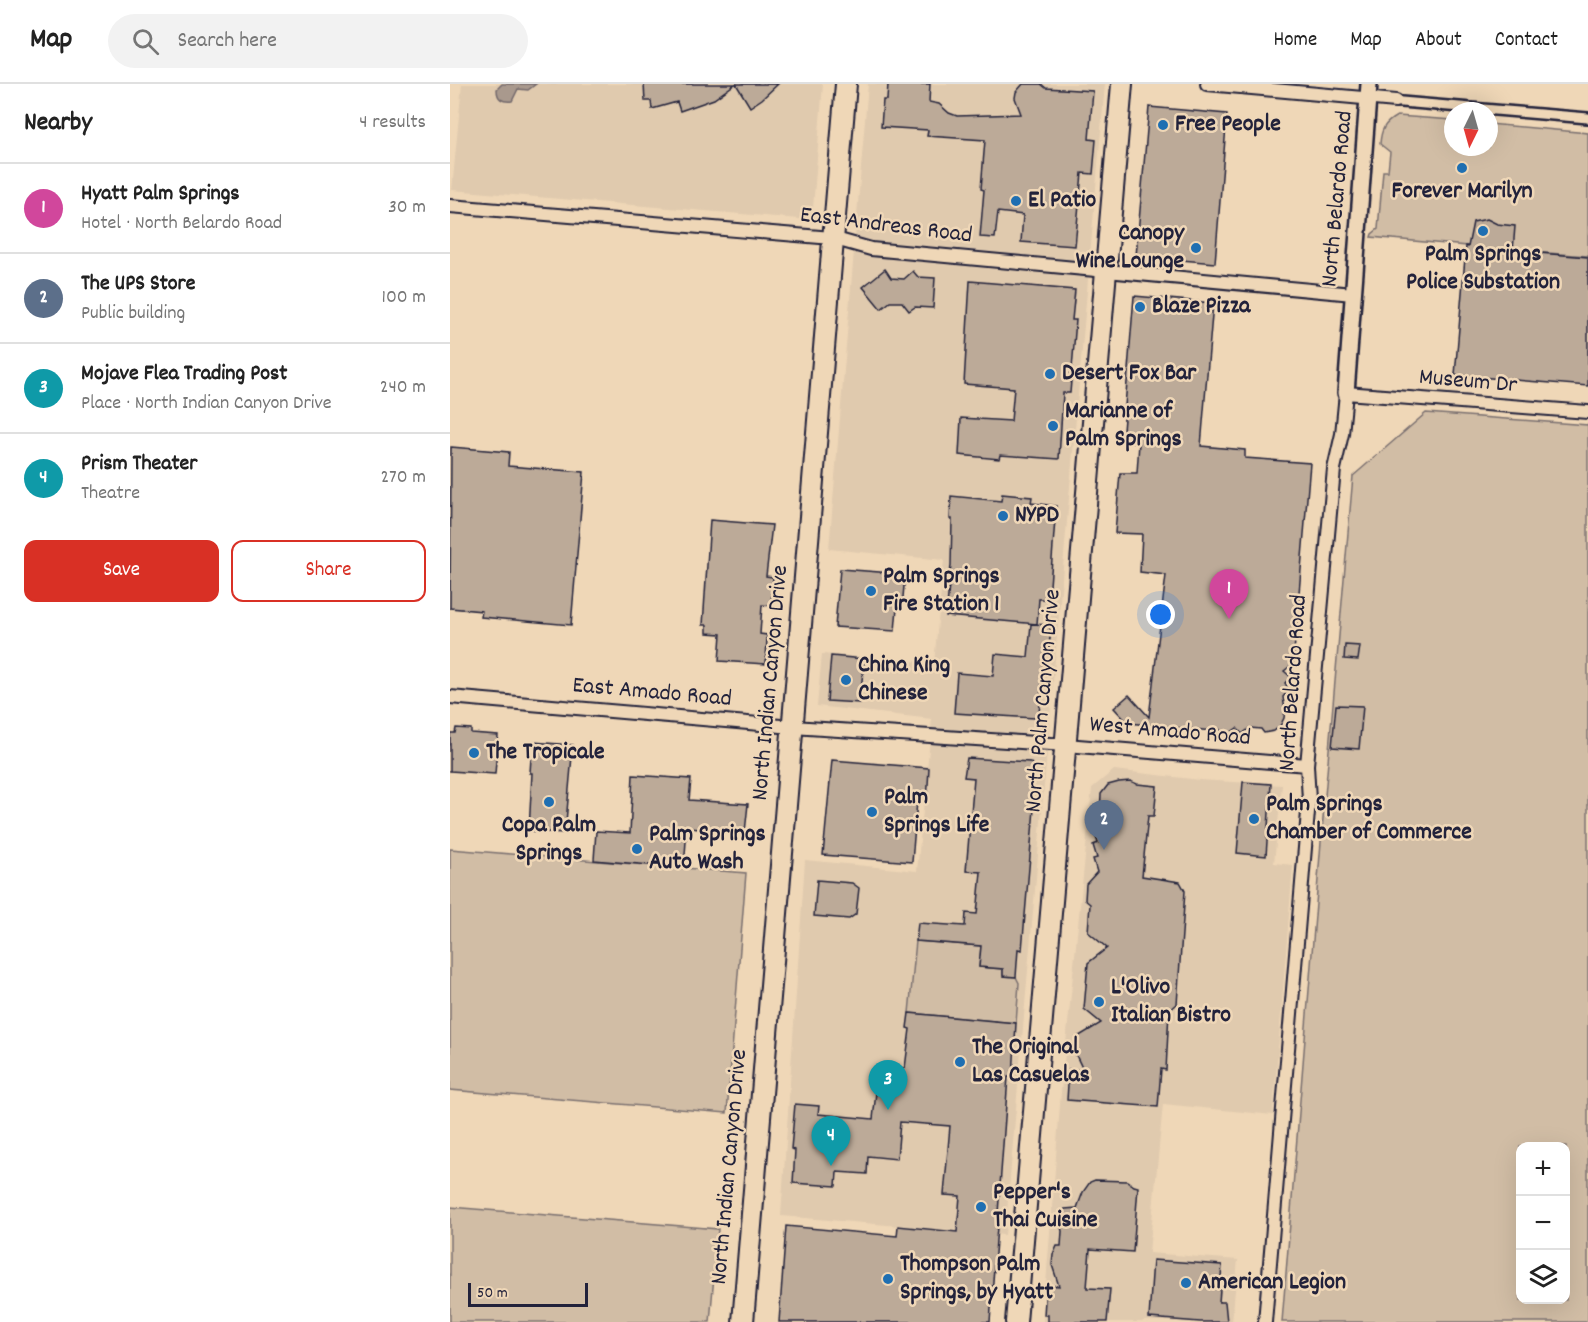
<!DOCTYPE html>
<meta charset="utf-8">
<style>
:root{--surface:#fff;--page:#f2f2f2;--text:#222;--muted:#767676;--line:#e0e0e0;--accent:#d93025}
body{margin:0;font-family:Dekko,sans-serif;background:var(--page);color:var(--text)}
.controls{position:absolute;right:18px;bottom:18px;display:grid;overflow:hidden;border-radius:12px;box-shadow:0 6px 24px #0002}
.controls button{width:54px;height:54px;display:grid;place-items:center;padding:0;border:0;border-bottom:2px solid var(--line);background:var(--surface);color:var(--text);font:30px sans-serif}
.compass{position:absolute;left:994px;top:18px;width:54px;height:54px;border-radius:50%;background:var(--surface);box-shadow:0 6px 24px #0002;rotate:185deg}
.scale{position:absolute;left:18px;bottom:15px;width:120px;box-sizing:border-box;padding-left:6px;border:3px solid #22223b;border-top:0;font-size:16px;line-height:21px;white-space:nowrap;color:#22223b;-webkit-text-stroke:4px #efd7b7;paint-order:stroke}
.you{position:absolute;left:711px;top:531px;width:21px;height:21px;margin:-15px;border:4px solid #fff;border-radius:50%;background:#1a73e8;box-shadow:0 0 0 9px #1a73e833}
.badge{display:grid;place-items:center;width:39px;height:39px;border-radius:50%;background:var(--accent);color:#fff;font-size:20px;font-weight:700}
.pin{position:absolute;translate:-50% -50px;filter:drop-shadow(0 2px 3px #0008)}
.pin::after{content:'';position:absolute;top:32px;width:21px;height:18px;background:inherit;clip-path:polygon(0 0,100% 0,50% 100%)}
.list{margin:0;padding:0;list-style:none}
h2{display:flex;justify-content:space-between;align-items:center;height:78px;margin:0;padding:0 24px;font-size:26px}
h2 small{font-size:20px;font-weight:400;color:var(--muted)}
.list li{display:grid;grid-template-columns:39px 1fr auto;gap:18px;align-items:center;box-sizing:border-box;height:90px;padding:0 24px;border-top:2px solid var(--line)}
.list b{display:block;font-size:22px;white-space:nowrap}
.list p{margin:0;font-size:20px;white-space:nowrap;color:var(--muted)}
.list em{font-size:20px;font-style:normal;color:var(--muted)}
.actions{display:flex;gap:12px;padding:18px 24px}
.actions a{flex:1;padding:14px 0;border:2px solid var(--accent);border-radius:12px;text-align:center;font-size:21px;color:var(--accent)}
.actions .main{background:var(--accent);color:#fff}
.icon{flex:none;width:33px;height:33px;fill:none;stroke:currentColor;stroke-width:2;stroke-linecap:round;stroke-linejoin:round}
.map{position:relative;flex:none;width:1138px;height:1238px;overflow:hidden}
header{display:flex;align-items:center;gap:36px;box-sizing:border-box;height:84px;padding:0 30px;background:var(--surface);border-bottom:2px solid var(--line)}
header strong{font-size:28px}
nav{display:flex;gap:33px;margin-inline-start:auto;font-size:21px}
.search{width:420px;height:54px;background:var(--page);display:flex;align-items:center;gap:15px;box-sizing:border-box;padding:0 21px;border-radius:33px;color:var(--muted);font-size:22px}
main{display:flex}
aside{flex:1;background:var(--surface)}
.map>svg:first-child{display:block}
</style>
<header>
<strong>Map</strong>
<div class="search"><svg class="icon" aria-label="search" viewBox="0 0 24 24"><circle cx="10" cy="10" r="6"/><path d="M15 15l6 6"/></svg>Search here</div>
<nav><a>Home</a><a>Map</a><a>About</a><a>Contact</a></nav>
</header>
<main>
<aside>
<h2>Nearby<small>4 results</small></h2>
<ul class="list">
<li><span class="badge" style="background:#d1479c">1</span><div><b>Hyatt Palm Springs</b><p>Hotel · North Belardo Road</p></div><em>30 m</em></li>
<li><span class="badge" style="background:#5c6f8a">2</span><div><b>The UPS Store</b><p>Public building</p></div><em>100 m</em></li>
<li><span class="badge" style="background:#0f9aa8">3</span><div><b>Mojave Flea Trading Post</b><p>Place · North Indian Canyon Drive</p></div><em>240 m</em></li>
<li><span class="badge" style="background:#0f9aa8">4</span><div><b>Prism Theater</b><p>Theatre</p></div><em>270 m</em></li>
</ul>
<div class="actions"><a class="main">Save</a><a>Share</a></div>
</aside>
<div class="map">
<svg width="1138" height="1238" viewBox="0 0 1138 1238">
<rect width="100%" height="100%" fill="#efd7b7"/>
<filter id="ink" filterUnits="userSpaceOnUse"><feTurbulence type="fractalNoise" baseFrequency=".0167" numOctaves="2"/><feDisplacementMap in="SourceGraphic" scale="12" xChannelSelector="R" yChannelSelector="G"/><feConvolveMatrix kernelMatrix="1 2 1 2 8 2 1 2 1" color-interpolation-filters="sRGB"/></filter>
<g filter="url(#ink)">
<!-- built -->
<g fill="#e0caae">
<polygon points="12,0 373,0 362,136 2,106"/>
<polygon points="418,0 655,0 555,1151 331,1132 355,776 467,787 482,635 367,622 372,570 484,579 494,476 379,465"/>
<polygon points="664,686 750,696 832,701 824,779 843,781 823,1031 713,1020 699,1169 788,1176 782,1238 693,1237 692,1238 593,1238 611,1008 642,704"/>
</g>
<!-- green -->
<g fill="#d1bda5" stroke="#7a7070" stroke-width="1.5" fill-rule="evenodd">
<path d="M947,32L1003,36V63H1039V40L1138,49V172L1071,167L921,153L922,150L928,145L933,87H938L940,68L930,60C931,46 934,39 947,32Z"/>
<path d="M976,329L1138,341V1238H832L872,746L903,392ZM1070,1062H1116V1216H1070Z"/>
<polygon points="0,765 296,789 277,1029 0,1006"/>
<polygon points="466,857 531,862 529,883 553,885 553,892 566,893 569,899 566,939 459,929"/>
<polygon points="0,1123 268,1145 260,1238 0,1238"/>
</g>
<!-- water -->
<path fill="#a9998d" stroke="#73696c" stroke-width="1.5" d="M52,0H86L78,6L68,5L62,17C52,18 47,15 47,5Z"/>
<!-- building -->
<g fill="#bcaa98" stroke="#22223b" stroke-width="1.5">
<polygon points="194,0 285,0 264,15 230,27 227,18 202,25 201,17 195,17"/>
<polygon points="286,0 328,0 312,15 300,23"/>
<polygon points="438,0 480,0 479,18 489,20 499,29 507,32 571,30 565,14 566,8 573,0 591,0 596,4 643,7 639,55 646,56 643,90 632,89 625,162 571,158 573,131 548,128 545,154 530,153 534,106 531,105 535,56 477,52 478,46 431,43 433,16 437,16"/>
<polygon points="699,23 777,30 765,179 686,172"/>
<polygon points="1037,135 1047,140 1065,142 1063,167 1138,173 1138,302 1005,291 1016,162 1018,163 1023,138"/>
<polygon points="435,185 441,194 454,195 463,187 468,193 485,194 483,224 465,223 459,227 452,218 440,218 431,225 413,203"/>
<polygon points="520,197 625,206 622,236 626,236 620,309 613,309 609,375 550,371 549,375 509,371 511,334 561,337 564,304 514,300"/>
<polygon points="684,212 763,219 751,362 795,366 795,374 860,379 843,580 834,587 841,593 835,599 839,606 833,613 835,626 834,634 830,642 824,647 814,649 811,645 800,644 792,650 787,644 780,649 772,649 769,645 763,647 678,639 664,624 679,611 699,633 716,491 690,488 692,450 665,449 670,389 687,389 689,359 672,359"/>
<polygon points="1,363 59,368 58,382 134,388 121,541 31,533 32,527 0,524"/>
<polygon points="552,410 582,413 581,419 606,422 599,515 589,515 587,540 496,532 501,481 502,435 500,435 501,412 551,417"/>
<polygon points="260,436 322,441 316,492 323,493 321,522 312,521 310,550 317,551 316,580 269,577 271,550 257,549 257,541 253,541"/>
<polygon points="390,485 455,490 452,525 447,524 445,547 385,543"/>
<polygon points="581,540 601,541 599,565 595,564 589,630 585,634 504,629 507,589 543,592 545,570 578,573"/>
<polygon points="895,561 910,562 908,576 894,575"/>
<polygon points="381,572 414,575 410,619 377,617"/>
<polygon points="886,621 913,622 909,665 882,663"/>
<polygon points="6,644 21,645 21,649 48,651 45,690 0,687 0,649 5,649"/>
<polygon points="82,658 123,661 115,749 79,747 82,689 80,689"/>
<polygon points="517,674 580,678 585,684 579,725 584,725 572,866 568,865 566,893 553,892 553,885 529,883 531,862 466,857 468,839 515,842 516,829 527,830 531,788 516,787 524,694 514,693"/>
<polygon points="382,676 479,684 477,718 467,717 462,778 373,771"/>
<polygon points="183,691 241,695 239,716 298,720 295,748 237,744 234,784 144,776 146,747 180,749"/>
<polygon points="680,697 687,700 707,702 704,732 698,732 692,792 730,798 735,807 727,920 719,927 716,986 711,985 708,1023 617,1016 619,985 633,986 625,969 626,954 651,939 634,925 638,879 657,864 638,848 640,820 635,816 636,800 647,788 643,775 647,774 643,761 648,759 644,747 649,746 645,732 650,730 651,710 658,701 669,698"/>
<polygon points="793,698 821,700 816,772 787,769"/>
<polygon points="367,796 402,799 409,804 406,830 399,835 364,832"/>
<polygon points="459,929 566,939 563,993 558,993 540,1238 329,1238 336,1142 447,1152 448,1142 507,1148 510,1112 494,1111 500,1042 450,1038 447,1075 418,1072 417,1090 387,1088 386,1102 343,1099 345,1066 341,1065 345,1020 369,1022 368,1030 423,1035 429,982 455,984 460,945 457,944"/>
<polygon points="645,1096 677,1097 684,1102 688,1103 683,1168 640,1165 637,1204 660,1205 657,1238 598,1238 598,1231 594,1231 596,1201 609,1202 602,1181 603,1171 607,1162 611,1162 612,1147 609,1135 611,1128 615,1125 627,1124 633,1108 640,1098"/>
<polygon points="703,1176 772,1181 769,1218 775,1218 777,1238 750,1238 699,1234"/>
</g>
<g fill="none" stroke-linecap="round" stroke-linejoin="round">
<defs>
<polyline id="pedestrian" points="940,17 1138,34"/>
<g id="minor">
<polyline points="757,0 946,17"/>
<polyline points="0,122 382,154 421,165 903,210"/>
<polyline points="0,613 343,643 616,661 857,681"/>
<polyline points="815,1238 859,716 857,681 884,385 892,350 896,309 1138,328"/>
</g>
<polyline id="tertiary" points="896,309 919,0"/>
<g id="primary">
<polyline points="293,1238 396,0"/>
<polyline points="566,1238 672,0"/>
</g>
</defs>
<!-- pedestrian casing -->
<use href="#pedestrian" stroke="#22223b" stroke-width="14"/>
<!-- minor casing -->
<use href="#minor" stroke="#22223b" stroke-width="16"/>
<!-- tertiary casing -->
<use href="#tertiary" stroke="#22223b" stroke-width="20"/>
<!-- primary casing -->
<use href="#primary" stroke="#22223b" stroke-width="24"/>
<!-- pedestrian -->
<use href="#pedestrian" stroke="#efd7b7" stroke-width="9"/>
<!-- minor -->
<use href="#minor" stroke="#efd7b7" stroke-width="12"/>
<!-- tertiary -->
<use href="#tertiary" stroke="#efd7b7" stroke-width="15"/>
<!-- primary -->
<use href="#primary" stroke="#efd7b7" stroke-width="20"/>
</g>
</g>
<!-- markers -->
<g fill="#1f6fb2" stroke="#efd7b7" stroke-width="2">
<circle cx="713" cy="41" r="6"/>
<circle cx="1012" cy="84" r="6"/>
<circle cx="566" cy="117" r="6"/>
<circle cx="1033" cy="147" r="6"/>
<circle cx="746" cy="164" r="6"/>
<circle cx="690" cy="223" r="6"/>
<circle cx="600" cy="290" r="6"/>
<circle cx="603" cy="342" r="6"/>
<circle cx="553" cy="432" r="6"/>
<circle cx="421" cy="507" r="6"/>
<circle cx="396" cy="596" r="6"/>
<circle cx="24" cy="669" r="6"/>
<circle cx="99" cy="718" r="6"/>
<circle cx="422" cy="728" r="6"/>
<circle cx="804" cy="735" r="6"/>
<circle cx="187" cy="765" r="6"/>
<circle cx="649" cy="918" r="6"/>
<circle cx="510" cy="978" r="6"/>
<circle cx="531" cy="1123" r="6"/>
<circle cx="438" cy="1195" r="6"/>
<circle cx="736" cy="1199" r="6"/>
</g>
<g text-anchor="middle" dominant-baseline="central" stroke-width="5" stroke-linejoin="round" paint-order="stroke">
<!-- poi labels -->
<g font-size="24" font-weight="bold" fill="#22223b" stroke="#efd7b7" text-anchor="start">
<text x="725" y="41">Free People</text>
<text x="1012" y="108" text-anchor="middle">Forever Marilyn</text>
<text x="578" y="117">El Patio</text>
<text x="734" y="150" text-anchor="end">Canopy<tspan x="734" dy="28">Wine Lounge</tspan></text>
<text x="1033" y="171" text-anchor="middle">Palm Springs<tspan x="1033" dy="28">Police Substation</tspan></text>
<text x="702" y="223">Blaze Pizza</text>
<text x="612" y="290">Desert Fox Bar</text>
<text x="615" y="328">Marianne of<tspan x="615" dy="28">Palm Springs</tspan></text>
<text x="565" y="432">NYPD</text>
<text x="433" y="493">Palm Springs<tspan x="433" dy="28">Fire Station 1</tspan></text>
<text x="408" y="582">China King<tspan x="408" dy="28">Chinese</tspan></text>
<text x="36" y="669">The Tropicale</text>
<text x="434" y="714">Palm<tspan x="434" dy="28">Springs Life</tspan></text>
<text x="816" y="721">Palm Springs<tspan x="816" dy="28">Chamber of Commerce</tspan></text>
<text x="99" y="742" text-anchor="middle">Copa Palm<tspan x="99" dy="28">Springs</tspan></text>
<text x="199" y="751">Palm Springs<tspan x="199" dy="28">Auto Wash</tspan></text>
<text x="661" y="904">L'Olivo<tspan x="661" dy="28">Italian Bistro</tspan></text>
<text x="522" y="964">The Original<tspan x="522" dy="28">Las Casuelas</tspan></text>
<text x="543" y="1109">Pepper's<tspan x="543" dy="28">Thai Cuisine</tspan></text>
<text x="450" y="1181">Thompson Palm<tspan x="450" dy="28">Springs, by Hyatt</tspan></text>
<text x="748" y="1199">American Legion</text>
</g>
<!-- street labels -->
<g font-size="24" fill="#22223b" stroke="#efd7b7">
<text transform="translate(888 115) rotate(-85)">North Belardo Road</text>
<text transform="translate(436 142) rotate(7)">East Andreas Road</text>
<text transform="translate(1018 298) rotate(5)">Museum Dr</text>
<text transform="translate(321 599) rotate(-85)">North Indian Canyon Drive</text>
<text transform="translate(844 599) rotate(-86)">North Belardo Road</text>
<text transform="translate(202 609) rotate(5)">East Amado Road</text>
<text transform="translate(594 617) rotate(-85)">North Palm Canyon Drive</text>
<text transform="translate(720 648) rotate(5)">West Amado Road</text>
<text transform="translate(280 1083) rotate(-85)">North Indian Canyon Drive</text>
</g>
</g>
</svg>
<div class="controls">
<button>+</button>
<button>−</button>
<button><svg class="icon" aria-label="layers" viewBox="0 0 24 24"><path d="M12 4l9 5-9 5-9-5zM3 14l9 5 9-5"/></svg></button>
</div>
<svg class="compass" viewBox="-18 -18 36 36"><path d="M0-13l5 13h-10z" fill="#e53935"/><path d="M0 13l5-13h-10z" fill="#767676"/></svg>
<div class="scale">50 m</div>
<div class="you"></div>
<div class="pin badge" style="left:779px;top:535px;background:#d1479c">1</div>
<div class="pin badge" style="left:654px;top:766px;background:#5c6f8a">2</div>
<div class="pin badge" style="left:438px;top:1026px;background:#0f9aa8">3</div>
<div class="pin badge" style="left:381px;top:1082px;background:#0f9aa8">4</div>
</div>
</main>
